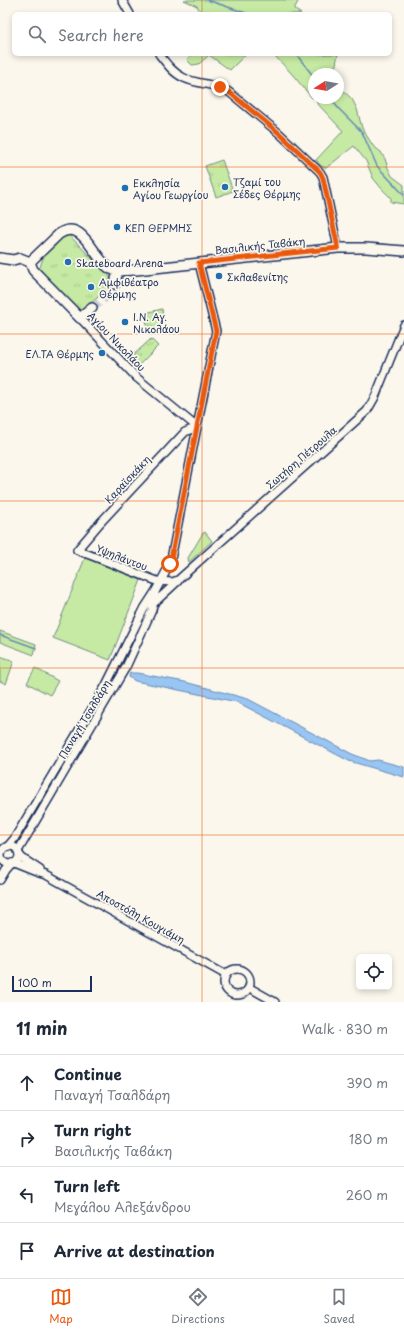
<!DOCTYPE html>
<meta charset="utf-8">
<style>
:root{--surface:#fff;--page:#f6f6f7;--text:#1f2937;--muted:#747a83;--line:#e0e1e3;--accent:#ea580c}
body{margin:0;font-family:"Playpen Sans",sans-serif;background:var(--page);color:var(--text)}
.controls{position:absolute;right:12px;bottom:12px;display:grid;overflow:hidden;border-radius:6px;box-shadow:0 2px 6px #0003}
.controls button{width:36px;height:36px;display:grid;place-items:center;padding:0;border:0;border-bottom:1px solid var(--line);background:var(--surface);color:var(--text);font:20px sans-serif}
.compass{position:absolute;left:308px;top:68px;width:36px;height:36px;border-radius:50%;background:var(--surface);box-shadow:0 2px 6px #0003;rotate:259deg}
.scale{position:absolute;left:12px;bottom:10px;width:80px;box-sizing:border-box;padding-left:4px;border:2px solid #1b2f5e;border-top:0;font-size:11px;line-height:14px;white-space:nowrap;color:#1b2f5e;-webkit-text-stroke:3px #fbf7ec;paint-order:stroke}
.stop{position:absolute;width:12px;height:12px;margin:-9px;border:3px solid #ea580c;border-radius:50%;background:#fff}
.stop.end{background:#ea580c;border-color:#fff;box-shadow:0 1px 4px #0008}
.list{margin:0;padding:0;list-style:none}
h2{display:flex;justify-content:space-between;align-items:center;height:52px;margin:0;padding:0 16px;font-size:17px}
h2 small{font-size:13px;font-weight:400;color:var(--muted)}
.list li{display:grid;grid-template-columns:26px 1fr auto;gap:12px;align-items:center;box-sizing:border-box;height:56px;padding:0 16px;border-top:1px solid var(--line)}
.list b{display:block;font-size:15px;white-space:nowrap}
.list p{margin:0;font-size:13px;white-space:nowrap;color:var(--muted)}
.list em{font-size:13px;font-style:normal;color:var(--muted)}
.icon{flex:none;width:22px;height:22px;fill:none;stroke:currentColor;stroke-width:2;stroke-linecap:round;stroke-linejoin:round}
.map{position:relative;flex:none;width:404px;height:1002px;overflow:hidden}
.search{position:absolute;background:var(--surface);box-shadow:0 2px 6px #0003;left:12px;right:12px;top:12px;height:44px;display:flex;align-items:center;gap:10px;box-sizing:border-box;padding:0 14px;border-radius:6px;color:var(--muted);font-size:15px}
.sheet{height:276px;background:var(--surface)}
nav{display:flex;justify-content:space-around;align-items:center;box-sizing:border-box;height:56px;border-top:1px solid var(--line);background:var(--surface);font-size:11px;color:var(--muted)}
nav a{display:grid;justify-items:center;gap:2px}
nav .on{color:var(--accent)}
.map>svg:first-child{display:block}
</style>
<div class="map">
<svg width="404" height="1002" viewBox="0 0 404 1002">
<defs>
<pattern id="park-tufts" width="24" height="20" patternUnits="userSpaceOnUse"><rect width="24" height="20" fill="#c6eaa3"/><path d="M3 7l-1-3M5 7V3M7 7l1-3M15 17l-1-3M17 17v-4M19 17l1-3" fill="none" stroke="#aac98f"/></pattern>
</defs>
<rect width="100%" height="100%" fill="#fbf7ec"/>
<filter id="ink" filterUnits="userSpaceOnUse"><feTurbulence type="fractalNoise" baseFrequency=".025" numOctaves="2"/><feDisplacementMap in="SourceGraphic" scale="8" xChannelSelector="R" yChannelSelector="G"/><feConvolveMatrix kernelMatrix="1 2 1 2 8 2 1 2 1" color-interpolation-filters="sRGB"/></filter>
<g filter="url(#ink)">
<!-- grass -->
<g fill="#c6eaa3" stroke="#708c80">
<polygon points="184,0 299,0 294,9 301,14 193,14 200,11 197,6"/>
<polygon points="192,54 246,54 230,70 209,55 199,64 192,65 187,60"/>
<polygon points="273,54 338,54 334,74 314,74 314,97 312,98 292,74"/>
<polygon points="338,86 352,99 357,109 362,128 373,146 381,152 385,159 388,168 392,176 404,185 404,204 391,202 391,198 382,189 373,178 366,161 354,146 326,168 321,166 316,160 343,131 316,102 322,98 338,98"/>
<polygon points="205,532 212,541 189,562 188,558 203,533"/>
<polygon points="85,558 141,580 110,660 53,638"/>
<polygon points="0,631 36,644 34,655 0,642"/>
<polygon points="0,656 14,661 6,684 0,681"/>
<polygon points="35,668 58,681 50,695 27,683"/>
</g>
<!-- park -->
<g fill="url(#park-tufts)" stroke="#708c80">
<polygon points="222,160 233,191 216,197 205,166"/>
<polygon points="69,235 114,281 114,284 81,311 77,312 39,270 44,255 62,237"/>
<polygon points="162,309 164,323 157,329 147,326 145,313"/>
<polygon points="151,339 158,346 135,369 125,359 129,356 131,357"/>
</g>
<!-- water -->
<polygon fill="#98c5f2" stroke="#6689b7" points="130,673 137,673 185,682 248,699 352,754 370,761 378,760 404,767 404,777 349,761 237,702 135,681 129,677"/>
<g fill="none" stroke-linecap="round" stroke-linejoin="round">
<!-- stream -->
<g stroke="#6689b7" stroke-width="1.5">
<polyline points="207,0 249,14"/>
<polyline points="296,54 314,77"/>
<polyline points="331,98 338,108 362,132 377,166 404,195"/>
<polyline points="0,635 36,648"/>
</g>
<!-- major-tunnel -->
<polyline stroke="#cecfd0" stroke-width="9" stroke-dasharray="9 4.5" stroke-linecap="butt" points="92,308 111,293 115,284"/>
<defs>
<g id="minor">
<polyline points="122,0 130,14"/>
<path d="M159,54C166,63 173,73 184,78C199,85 216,83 229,92L279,133L320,172L323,177L338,248"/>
<polyline points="80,318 137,378 197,427 185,432 100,523 77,550 157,581 172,582 178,580 367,411 375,397 404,325"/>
<polyline points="153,604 178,581"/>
<polyline points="8,846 14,839 106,685 144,609 155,592 170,564 216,331 199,263"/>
<circle cx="10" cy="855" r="9"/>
<polyline points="18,851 126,667 152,610 155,595"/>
<polyline points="19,854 22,858 40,870"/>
<polyline points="14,863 39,873 46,875 226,975"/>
<polyline points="0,880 6,870 12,863"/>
<circle cx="237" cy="982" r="13"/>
<polyline points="250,988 275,1002"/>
</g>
<g id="major">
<polyline points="0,258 13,260 20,258 30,262"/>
<path d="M30,262L59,234C84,217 94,261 111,269C118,272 129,270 136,270L338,248H366L404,251"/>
<polyline points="30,262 33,270 80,318 92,308"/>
<polyline points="115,284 118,270"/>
</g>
</defs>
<!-- minor casing -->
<use href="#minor" stroke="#1b2f5e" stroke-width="10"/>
<!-- major casing -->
<use href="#major" stroke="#1b2f5e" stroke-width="12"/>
<!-- minor -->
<use href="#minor" stroke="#fbf7ec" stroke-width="7"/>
<!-- major -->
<use href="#major" stroke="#fbf7ec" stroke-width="9"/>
</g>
</g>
<g fill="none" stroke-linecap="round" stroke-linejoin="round" filter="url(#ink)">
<!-- route -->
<polyline stroke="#ea580c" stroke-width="5" points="170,564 216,331 199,263 338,248 323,178 320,172 279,133 229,92 220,87"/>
</g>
<!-- grid -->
<path fill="none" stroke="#e8590c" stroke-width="1" stroke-opacity="0.55" d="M202,0V14M202,54V1002M0,167H404M0,334H404M0,501H404M0,668H404M0,835H404"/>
<!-- markers -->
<g fill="#1f6fb2" stroke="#fbf7ec" stroke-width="1.5">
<circle cx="225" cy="187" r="4"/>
<circle cx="125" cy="188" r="4"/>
<circle cx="117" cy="227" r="4"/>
<circle cx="68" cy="262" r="4"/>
<circle cx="219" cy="276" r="4"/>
<circle cx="91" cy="287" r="4"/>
<circle cx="125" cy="322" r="4"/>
<circle cx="102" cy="353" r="4"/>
</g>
<g text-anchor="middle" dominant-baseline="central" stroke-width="3.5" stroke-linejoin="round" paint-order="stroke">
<!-- poi labels -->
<g font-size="10" fill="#1b2f5e" stroke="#fbf7ec" text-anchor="start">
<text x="233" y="181">Τζαμί του<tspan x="233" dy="12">Σέδες Θέρμης</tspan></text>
<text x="133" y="182">Εκκλησία<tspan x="133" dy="12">Αγίου Γεωργίου</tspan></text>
<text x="125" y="227">ΚΕΠ ΘΕΡΜΗΣ</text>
<text x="76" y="262">Skateboard Arena</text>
<text x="227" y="276">Σκλαβενίτης</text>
<text x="99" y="281">Αμφιθέατρο<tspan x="99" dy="12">Θέρμης</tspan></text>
<text x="133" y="316">Ι.Ν. Αγ.<tspan x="133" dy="12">Νικολάου</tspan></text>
<text x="94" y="353" text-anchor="end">ΕΛ.ΤΑ Θέρμης</text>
</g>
<!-- street labels -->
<g font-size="10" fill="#1b2f5e" stroke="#fbf7ec">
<text transform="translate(260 245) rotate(-6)">Βασιλικής Ταβάκη</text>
<text transform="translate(117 341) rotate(46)">Αγίου Νικολάου</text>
<text transform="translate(301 457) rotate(-41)">Σωτήρη Πέτρουλα</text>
<text transform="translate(127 479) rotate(-47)">Καραϊσκάκη</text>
<text transform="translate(122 557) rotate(21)">Υψηλάντου</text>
<text transform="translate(84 719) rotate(-59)">Παναγή Τσαλδάρη</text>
<text transform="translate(141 916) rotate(29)">Αποστόλη Κουγιάμη</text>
</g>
</g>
</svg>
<div class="controls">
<button><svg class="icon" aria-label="locate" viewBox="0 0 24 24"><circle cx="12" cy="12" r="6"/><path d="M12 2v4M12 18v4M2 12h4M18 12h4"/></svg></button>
</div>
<svg class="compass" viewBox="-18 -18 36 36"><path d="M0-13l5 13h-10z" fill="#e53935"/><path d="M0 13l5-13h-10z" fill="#747a83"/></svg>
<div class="scale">100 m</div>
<div class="stop" style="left:170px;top:564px"></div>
<div class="stop end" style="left:220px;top:87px"></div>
<div class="search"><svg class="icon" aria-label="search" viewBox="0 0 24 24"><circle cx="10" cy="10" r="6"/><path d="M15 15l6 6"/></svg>Search here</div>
</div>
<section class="sheet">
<h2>11 min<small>Walk · 830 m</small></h2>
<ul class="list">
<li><svg class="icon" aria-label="ahead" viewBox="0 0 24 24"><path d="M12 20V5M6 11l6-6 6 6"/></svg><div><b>Continue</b><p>Παναγή Τσαλδάρη</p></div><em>390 m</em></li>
<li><svg class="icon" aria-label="right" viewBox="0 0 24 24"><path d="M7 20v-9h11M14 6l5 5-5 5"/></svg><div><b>Turn right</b><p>Βασιλικής Ταβάκη</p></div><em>180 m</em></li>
<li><svg class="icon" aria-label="left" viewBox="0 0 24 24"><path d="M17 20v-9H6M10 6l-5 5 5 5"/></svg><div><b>Turn left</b><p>Μεγάλου Αλεξάνδρου</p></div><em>260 m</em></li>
<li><svg class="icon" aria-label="arrive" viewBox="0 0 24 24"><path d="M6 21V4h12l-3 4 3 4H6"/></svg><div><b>Arrive at destination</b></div></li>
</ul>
</section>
<nav>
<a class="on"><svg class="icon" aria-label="map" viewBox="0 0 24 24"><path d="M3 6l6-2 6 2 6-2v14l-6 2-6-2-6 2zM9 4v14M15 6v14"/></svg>Map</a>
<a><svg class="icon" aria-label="directions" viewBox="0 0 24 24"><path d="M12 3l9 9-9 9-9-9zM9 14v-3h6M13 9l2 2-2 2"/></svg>Directions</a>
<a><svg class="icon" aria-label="saved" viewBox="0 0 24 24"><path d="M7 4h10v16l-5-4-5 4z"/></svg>Saved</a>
</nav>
